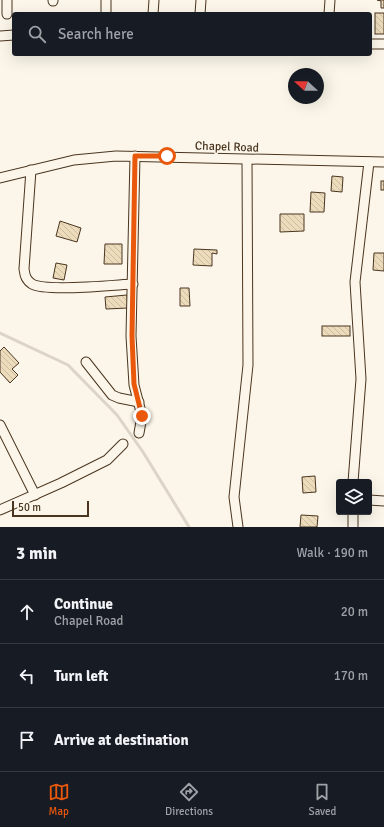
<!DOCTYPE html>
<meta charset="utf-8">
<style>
:root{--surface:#171b24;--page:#20242c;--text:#f1f3f6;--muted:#9ea1a6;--line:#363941;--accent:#ea580c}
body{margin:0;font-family:Signika,sans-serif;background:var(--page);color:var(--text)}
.controls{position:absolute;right:12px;bottom:12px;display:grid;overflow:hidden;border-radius:4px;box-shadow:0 4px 16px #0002}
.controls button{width:36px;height:36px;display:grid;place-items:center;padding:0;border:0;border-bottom:1px solid var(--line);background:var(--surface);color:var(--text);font:20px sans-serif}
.compass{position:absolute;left:288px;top:68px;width:36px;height:36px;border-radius:50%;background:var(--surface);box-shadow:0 4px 16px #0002;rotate:291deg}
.scale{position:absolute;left:12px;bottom:10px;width:77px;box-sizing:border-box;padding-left:4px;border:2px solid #4a3520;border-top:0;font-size:11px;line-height:14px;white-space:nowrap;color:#4a3520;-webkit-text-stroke:3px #fbf6e9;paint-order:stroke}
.stop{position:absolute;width:12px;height:12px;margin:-9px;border:3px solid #ea580c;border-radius:50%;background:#fff}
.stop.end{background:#ea580c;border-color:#fff;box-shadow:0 1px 4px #0008}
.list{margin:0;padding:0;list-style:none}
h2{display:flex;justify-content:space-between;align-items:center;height:52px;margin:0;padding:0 16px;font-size:17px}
h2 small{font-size:13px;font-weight:400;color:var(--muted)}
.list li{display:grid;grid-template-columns:26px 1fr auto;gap:12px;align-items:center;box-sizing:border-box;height:64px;padding:0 16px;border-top:1px solid var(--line)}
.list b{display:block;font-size:15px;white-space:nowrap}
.list p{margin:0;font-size:13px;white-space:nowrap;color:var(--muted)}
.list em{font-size:13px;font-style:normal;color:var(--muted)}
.icon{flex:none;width:22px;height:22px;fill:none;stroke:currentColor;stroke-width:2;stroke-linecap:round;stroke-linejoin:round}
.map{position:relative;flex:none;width:384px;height:527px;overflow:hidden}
.search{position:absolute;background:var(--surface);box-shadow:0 4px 16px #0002;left:12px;right:12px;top:12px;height:44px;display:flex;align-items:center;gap:10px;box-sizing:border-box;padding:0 14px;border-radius:4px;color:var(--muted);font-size:15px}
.sheet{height:244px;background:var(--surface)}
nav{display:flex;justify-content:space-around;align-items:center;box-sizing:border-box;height:56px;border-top:1px solid var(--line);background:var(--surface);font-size:11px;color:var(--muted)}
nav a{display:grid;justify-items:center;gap:2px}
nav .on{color:var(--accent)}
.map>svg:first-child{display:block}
</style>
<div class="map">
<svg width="384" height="527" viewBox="0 0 384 527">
<defs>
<pattern id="building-back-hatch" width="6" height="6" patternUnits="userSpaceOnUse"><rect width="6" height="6" fill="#ecdcbc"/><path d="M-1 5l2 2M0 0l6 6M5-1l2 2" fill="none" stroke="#ccbda1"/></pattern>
</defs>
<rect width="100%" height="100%" fill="#fbf6e9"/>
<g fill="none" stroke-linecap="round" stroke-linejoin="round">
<!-- stream -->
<polyline stroke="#dcd4c6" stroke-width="3" points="0,333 68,365 117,415 143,452 189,527"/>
</g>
<!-- building -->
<g fill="url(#building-back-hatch)" stroke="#4a3520">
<polygon points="377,0 384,0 384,8 381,8 381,1"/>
<rect x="375" y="13" width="9" height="21"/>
<polygon points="332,176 343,177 342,192 331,191"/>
<rect x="381" y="181" width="3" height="9"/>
<polygon points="311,192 325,193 324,212 310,212"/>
<polygon points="280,214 304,214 304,231 280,232"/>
<polygon points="60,221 81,228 77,242 56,236"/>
<polygon points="105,244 122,244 122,264 104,264"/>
<polygon points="194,249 217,250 217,254 212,253 212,266 193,265"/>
<polygon points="374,253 384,253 384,271 373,270"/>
<polygon points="56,263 67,265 64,280 53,278"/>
<polygon points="180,288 189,288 190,306 180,306"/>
<polygon points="127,295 128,308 106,309 105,297"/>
<rect x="322" y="326" width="28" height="10"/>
<polygon points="4,347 19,363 12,369 18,375 10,383 0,372 0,351"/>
<polygon points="315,476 316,492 303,493 302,477"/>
<polygon points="301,515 318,516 317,527 300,527"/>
</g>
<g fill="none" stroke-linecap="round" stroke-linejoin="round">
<defs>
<g id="minor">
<polyline points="53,1 53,0"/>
<polyline points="7,14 7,0"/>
<polyline points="106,14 106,0"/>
<polyline points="153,14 154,0"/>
<polyline points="200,14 201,0"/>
<polyline points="329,14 330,0"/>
<polyline points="0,36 14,35"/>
<polyline points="370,44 384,44"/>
<polyline points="135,156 131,336 134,385 142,416 139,433"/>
<path d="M31,170L24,269C25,276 26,280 32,284C46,292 114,285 133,284"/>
<polyline points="0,178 74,160 116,156 384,162"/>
<polyline points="86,362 112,395 119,398 139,402"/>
<polyline points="0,425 35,495"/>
<polyline points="353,482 361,379 355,282 369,162"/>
<polyline points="369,500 384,501"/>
<polyline points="0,510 61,483 107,460 123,444"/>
<polyline points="238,527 234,497 248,365 247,160"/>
<polyline points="353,527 353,512"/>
</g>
</defs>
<!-- minor casing -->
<use href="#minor" stroke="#4a3520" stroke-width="11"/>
<!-- minor -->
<use href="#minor" stroke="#fbf6e9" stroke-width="9"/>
</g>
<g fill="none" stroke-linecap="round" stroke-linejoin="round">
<!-- route -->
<polyline stroke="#ea580c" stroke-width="5" points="142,416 134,384 132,336 135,156 167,156"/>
</g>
<g text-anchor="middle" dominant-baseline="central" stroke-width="3" stroke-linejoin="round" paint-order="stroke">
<!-- street labels -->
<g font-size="12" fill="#4a3520" stroke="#fbf6e9">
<text transform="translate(227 147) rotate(2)">Chapel Road</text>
</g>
</g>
</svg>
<div class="controls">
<button><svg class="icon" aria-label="layers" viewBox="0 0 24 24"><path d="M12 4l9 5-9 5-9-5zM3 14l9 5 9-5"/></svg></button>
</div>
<svg class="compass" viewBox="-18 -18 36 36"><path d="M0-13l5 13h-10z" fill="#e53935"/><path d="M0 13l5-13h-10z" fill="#9ea1a6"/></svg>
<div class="scale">50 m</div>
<div class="stop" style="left:167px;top:156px"></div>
<div class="stop end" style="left:142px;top:416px"></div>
<div class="search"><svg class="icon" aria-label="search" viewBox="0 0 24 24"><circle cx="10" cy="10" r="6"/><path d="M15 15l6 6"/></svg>Search here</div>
</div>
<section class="sheet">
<h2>3 min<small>Walk · 190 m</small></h2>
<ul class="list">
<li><svg class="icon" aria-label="ahead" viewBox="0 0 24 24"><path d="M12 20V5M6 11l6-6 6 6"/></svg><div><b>Continue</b><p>Chapel Road</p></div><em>20 m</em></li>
<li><svg class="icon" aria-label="left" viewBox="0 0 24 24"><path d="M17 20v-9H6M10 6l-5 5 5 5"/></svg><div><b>Turn left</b></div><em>170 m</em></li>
<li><svg class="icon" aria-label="arrive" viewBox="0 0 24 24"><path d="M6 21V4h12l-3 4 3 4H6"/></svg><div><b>Arrive at destination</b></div></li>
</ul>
</section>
<nav>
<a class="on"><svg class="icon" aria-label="map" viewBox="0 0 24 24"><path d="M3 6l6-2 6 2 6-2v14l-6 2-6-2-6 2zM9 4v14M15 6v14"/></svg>Map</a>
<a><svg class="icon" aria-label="directions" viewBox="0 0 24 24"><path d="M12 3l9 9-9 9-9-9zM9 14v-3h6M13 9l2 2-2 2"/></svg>Directions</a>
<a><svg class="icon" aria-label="saved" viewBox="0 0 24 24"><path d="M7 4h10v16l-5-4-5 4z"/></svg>Saved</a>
</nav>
